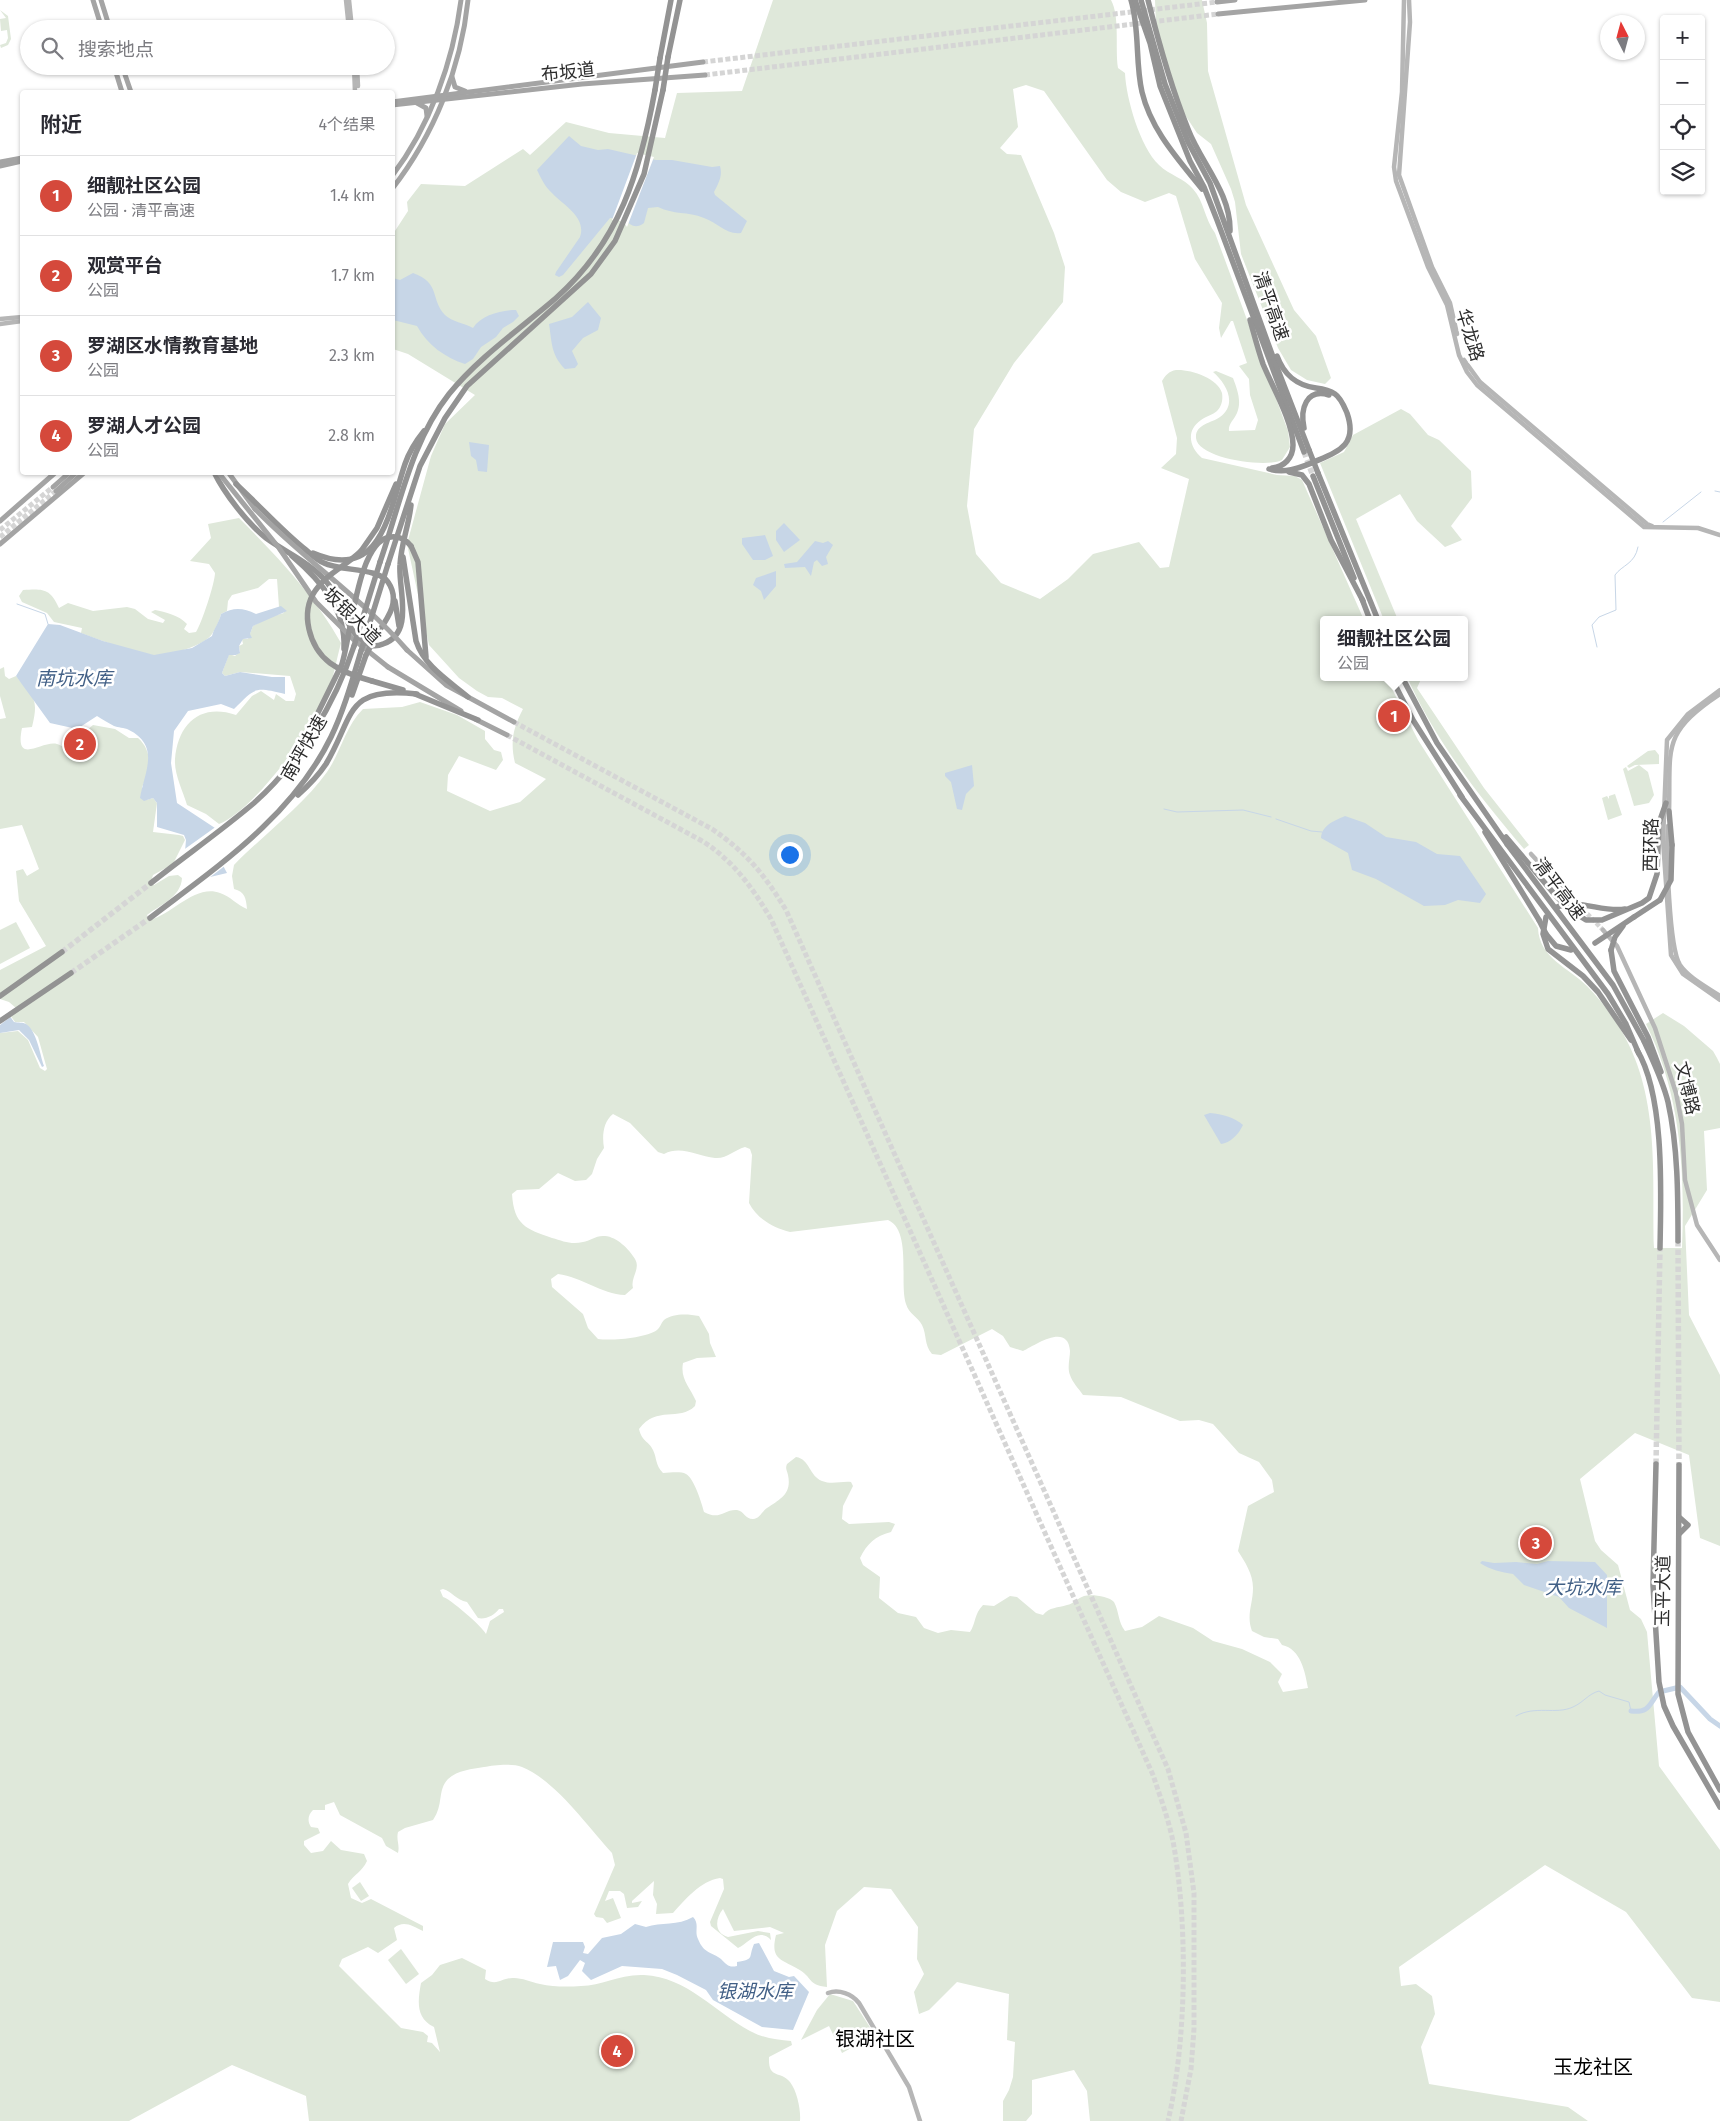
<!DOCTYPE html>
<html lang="zh">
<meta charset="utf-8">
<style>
:root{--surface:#fff;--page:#f2f2f3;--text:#2b2b33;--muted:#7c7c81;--line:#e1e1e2;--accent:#d5493b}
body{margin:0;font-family:"Fira Sans","Noto Sans SC",sans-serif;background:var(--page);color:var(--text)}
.controls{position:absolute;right:15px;top:15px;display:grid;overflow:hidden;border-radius:5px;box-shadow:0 1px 4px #0004}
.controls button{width:45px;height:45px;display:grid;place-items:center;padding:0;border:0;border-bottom:1px solid var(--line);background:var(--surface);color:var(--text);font:25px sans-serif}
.compass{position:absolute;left:1600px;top:15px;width:45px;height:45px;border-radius:50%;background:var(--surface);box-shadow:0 1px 4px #0004;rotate:354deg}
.you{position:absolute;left:789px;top:854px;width:18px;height:18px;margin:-12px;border:4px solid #fff;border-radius:50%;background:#1a73e8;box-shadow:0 0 0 8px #1a73e833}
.badge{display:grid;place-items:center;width:32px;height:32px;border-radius:50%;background:var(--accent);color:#fff;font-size:16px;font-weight:700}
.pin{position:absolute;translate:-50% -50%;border:2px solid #fff;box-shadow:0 1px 5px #0006}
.popup{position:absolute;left:1320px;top:616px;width:148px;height:65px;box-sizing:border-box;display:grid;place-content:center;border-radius:5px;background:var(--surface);filter:drop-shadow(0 1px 4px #0005);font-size:16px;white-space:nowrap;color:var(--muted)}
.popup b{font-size:19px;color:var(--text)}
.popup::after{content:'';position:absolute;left:50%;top:100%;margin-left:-10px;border:10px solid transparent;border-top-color:var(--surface)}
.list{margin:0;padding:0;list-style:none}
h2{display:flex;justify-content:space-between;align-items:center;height:65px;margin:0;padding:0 20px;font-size:21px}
h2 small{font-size:16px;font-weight:400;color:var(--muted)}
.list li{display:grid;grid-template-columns:32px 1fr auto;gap:15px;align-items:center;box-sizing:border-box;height:80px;padding:0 20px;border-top:1px solid var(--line)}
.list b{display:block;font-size:19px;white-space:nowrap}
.list p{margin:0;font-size:16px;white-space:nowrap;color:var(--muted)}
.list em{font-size:16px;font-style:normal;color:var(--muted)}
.icon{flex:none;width:28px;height:28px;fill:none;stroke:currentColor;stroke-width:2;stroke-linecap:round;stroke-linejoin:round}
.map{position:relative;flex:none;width:1720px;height:2121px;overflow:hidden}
.search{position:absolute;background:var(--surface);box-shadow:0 1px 4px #0004;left:20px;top:20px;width:375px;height:55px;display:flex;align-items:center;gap:12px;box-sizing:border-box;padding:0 18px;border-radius:28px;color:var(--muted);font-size:19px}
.panel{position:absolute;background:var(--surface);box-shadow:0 1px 4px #0004;left:20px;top:90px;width:375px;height:385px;border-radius:5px}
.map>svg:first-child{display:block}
</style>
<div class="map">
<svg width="1720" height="2121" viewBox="0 0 1720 2121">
<rect width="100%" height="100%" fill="#fff"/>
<!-- green -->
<g fill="#dfe8da" fill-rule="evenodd">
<path d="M773,0H1111C1120,16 1115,48 1118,68L1125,73C1126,98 1140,147 1159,165C1169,175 1184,178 1193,189C1204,201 1205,220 1215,233L1288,431L1290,447L1282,460C1267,468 1198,459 1196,438C1195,424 1212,423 1220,417C1238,404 1226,383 1213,372L1216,371L1233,378C1237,389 1242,401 1237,413C1234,420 1228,424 1229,431L1255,430L1258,420L1250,395L1249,379L1239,366L1247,363L1233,321H1231L1221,338L1219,328L1222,303L1195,259L1176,196L1169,193L1145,202L1121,192L1107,180L1044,91L1026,85L1013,89L1018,127L1000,148L1007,154L1021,155L1054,233L1065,267L1063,302L1014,363L974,429L967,506L976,554L1001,583L1040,599L1068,579L1093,554L1139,542L1160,568L1169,567L1189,479L1161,468L1176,454L1177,438L1162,381C1165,376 1169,371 1176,370C1190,369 1218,378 1222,393C1223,399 1222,406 1217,411C1213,415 1206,416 1201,420C1185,431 1190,448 1202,458L1277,475L1295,476L1302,480L1364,620H1324V677H1386L1418,740L1538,928C1539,958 1569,968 1587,986C1599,998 1609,1012 1618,1025C1661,1093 1652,1172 1654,1248H1682C1685,1171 1681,1095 1646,1024L1663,1013L1684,1026L1713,1051L1717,1058L1720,1064V1128L1704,1131L1707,1190L1685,1226L1689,1315L1720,1375V1546L1700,1538L1689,1455L1635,1433L1580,1479L1595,1541L1601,1550L1618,1565L1630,1610L1641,1619L1647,1632L1659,1766L1720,1850V2002L1692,1998L1626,1912L1545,1865L1399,1967L1401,1986L1416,1984L1432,1996L1435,2014L1421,2047L1429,2084L1568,2107L1588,2121H1090L1087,2091L1074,2070L1032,2080V2114L1026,2121H1003V2101L1009,2090L1013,2077L1015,2042L1007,2040L1009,1994L957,1982L929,2010L919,2014L914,1992L924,1974L917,1959L918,1927L891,1889L864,1887L837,1911L825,1945L827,1987C807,1985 813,1977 798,1969C781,1959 770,1960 776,1935L784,1933L770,1927L734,1931L723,1909C715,1919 714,1933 728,1937L758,1931L770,1933L771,1940C758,1927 749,1943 738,1948L711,1926L710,1922L724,1889L723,1879L720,1878C700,1881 686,1899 673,1913L656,1914L657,1904L653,1895L654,1881L632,1901V1903L642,1901L638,1907L627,1908L624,1894L620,1891H609L605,1901L613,1898L621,1918L607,1923L603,1918L596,1917L594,1914L615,1865L612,1853C587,1826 556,1781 522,1767C512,1763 494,1765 484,1767C472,1769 458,1770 448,1779C437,1791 444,1804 433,1820L405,1828L398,1832C396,1840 400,1845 398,1853L386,1846L382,1838L340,1815L334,1802L325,1805V1810H313C308,1815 307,1821 311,1827L318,1828L320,1833L304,1841V1845L311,1853L323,1851L331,1841L341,1850L364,1854L367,1861C362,1872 354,1874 348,1884L351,1898L362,1903L371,1899L423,1926V1931C412,1926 404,1920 394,1928L397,1940L378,1953L368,1947L342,1959L339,1966L401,2028L423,2032L428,2036L427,2042L432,2043L440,2052L434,2027C415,2018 418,2000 421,1983L432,1975L440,1965L462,1958L486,1970L485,1979C497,1987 503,1977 514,1978C522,1978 531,1982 540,1984C553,1987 568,1987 581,1986C602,1986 619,1974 644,1975C687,1977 715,2012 750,2031C763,2038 777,2040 791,2041L792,2045L769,2057C768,2080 780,2070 790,2082C797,2091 801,2110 800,2121H309L306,2096L232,2065L129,2121H0V1033L18,1031L28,1040L40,1068L45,1071L47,1069L38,1037L24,1022H15L0,1001V970L46,946L19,901L16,871L23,869L27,876L39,869L22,825L0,829V719L6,718L0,696V669L4,667L5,676L9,679L16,676C34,698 39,698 32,727L22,728C14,767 42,740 57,744C61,745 64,748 67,749L66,740L87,736V730L93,725L115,729L129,738H138C153,751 151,771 142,787L146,800L153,798L157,803L153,832L179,835L183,836L185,840L173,864L153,875L151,882L154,885L169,876L178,875L182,878C181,897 160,905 147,915L150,920C173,914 195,884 220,893C230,896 237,905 247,909C246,898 245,892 234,889L232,876L234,865C263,835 303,806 327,772C341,752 345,727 363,709L402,707L420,702L457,715L485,731V739L494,750L501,752L503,760L496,770L459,756L448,775L447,791L490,811L520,802L546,779L515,763C510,742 513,728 523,709L502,698L488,697L477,691L459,678L429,645L407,544L431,456L445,424L475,395L408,354L393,349V234L408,211L407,202L421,184L465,186L523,149L530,155L566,122L609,133L665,138L677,93L742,91ZM613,1114L630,1123L658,1152L664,1154C681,1145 697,1156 715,1158C727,1159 734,1150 745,1147L750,1149L752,1155L749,1203C757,1219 774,1228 790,1232L888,1220C912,1230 899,1284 906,1304C909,1314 918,1317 922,1325C927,1335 924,1345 932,1354L941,1355L992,1329L1003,1336L1010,1347L1023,1351C1035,1345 1068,1322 1070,1351C1070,1358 1067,1368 1070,1375C1072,1382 1079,1389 1083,1395L1121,1397L1180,1421L1199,1420L1213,1424L1239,1453L1259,1462L1272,1480L1274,1492L1248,1506L1238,1551C1245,1562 1253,1574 1253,1588C1253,1604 1246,1615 1252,1631L1264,1637L1278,1639L1282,1645C1301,1649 1305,1672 1308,1688L1283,1692L1278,1682L1282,1674L1270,1662L1242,1649L1213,1641L1193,1628L1159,1616L1142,1627L1125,1631C1118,1622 1119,1611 1114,1602C1109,1596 1091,1594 1084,1596C1078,1598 1073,1604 1067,1605C1058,1608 1049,1607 1043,1615L1036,1613L1017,1597L1010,1596L994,1606L983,1605C974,1614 976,1623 970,1632L951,1630L938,1633L924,1628L916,1617L898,1613L879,1598L880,1577L863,1565L860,1558C867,1544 875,1536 891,1532L895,1524L889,1522L849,1524L842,1519L843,1506L853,1486L851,1482C841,1481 832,1485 822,1481C809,1476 810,1459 796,1457L787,1464C785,1469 787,1470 788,1475C792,1494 780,1499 767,1508C762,1511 760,1519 753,1519C745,1519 744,1511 737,1510C724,1509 720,1521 704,1512C702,1504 694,1478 686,1474C680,1471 670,1473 663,1473C655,1465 657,1458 653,1450C649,1441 642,1442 639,1429C657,1405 679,1422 695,1406L696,1401C690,1387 680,1379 683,1363L697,1358L716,1357L710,1343L709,1334L699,1316C688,1314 673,1313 664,1320C661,1323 660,1328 657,1330C646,1338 612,1341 598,1339L588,1328L583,1314L552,1287L551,1279L558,1274C582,1277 601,1294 625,1295L633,1288C630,1278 641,1269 635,1259C629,1249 617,1237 605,1236C596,1235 590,1241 583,1242C571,1245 563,1241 552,1238C526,1229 514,1225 512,1194L517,1190L539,1189L558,1173L575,1181L586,1180L592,1174L597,1159L604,1148C602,1136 603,1122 613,1114ZM443,1589C453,1592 456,1600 467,1602L478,1618C485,1620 495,1615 499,1609H503L504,1612L490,1621L486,1634C482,1626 449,1598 443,1597L440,1590Z"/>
<polygon points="1155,0 1202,0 1207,23 1208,71 1246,205 1294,310 1316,336 1331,378 1325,384 1307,380 1291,370 1278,348 1241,254 1235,202 1231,189 1211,144 1197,133 1183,112 1162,49 1156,25"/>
<polygon points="0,10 8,16 11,39 8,45 1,48 0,45 6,43 8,38 7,30 1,31 0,19 6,18"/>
<polygon points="1401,409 1410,414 1428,435 1439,440 1471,471 1472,498 1451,526 1462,540 1445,547 1417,521 1400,494 1356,519 1398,620 1384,620 1320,463 1344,452 1353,435"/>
<path d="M239,518C277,556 315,596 341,643C336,661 333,682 325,699C310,732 253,811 219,824L206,814L187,805C183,791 174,774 175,759C178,723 201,703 236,715L252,696L261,691L274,700L276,694L286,701H294L296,694L290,676L240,672L225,676L222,673L229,654L235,656L240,652L239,646L243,644L242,639H248L253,626L269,617L284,613L279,607L277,579H269L258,588L232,595L228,601L227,611L221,614C219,622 216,628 212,634C205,646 165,657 152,655C128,650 104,642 81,633L82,628L54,622L47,613L22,602L19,596L23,590C43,589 50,588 59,608L68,603L93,611L127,607L135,609L148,619L163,623L165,620L151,612L155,610C165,612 179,615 187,624L184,629L189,633L196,632C201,625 215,583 215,573L209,564L190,561L211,538L208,524Z"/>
<path d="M1407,677H1422L1417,688L1484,788L1529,845L1524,849C1479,796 1436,742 1407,677Z"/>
<polygon points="1655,750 1659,755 1659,764 1635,765 1629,768 1627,766 1648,751"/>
<polygon points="1639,765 1648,772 1654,795 1649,803 1634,806 1623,769 1626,767 1628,771"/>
<polygon points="1615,794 1622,815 1608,820 1602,798 1607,796 1609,799 1609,796"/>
<polygon points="16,922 30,948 0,964 0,930"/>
<polygon points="360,1882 369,1896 361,1901 352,1888"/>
<polygon points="401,1949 419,1974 406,1984 388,1960"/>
<polygon points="830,1994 853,2001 875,2035 842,2053 829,2026 801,2040 817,2010"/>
</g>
<!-- water -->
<g fill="#c7d6e7">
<path d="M569,136L581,146L598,150L608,149L656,160H672L712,167L720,166C723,176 718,184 714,192L715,195L747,221L741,233C726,235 718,223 704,218C687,211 674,215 658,207L648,208L644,223C636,229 631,226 624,219L610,218L563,275L559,277L555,275L556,272L580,237C587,217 563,205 552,193C545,187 541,178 537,170Z"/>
<path d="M413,273C441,283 430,299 445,315C452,322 464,323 473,328C481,315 502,310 516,310L519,316L513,322L503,328L496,337L481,347L473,359L465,364C446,358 427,345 417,326L393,320V278L400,280Z"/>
<path d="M588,302L601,318L598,330L583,338L572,351L578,364L575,368L565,369C551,355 552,343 549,324L572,317Z"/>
<polygon points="469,442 489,445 487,472 478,471 476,460 471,456"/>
<polygon points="784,523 800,540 784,552 776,540 776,531"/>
<polygon points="765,535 773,556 765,560 753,560 742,544 742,538"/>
<polygon points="815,541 823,543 828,541 833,545 826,557 828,564 822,566 817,560 814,562 811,576 805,567 785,568 784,564 797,562"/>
<polygon points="776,571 776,586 764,600 761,591 753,585 756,578"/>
<path d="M281,606L287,611L253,626L250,634L252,638L243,639L239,646L240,653L236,655H229L222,673L225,676L240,672L272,677H285V694C254,687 256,687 234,709L221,704L188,711L174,731L171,763L177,803L215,828L218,856L227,873L206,878L185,851L186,840L184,835L157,827V803L153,798L144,801L140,798C144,773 161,746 129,730C124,727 118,728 114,726C108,723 102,719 97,716L77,729L50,723L16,676L48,624L60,625L103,641L154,655L192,648L212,636C214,628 219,623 221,614C234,607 243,608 256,614Z"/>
<polygon points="972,765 974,786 966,794 962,810 957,809 951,782 945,776 945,773"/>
<path d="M1345,816L1365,823L1386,837L1416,842L1437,854L1460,856L1486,894L1480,903L1458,900L1445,905L1424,906L1376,879L1352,870L1348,853L1321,838C1322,825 1334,821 1345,816Z"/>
<path d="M0,1002L14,1022C18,1023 23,1022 26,1024C37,1031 40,1055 44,1066L42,1067L29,1040L19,1030L0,1033Z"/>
<path d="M1210,1113C1222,1114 1234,1117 1243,1125C1239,1134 1230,1143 1221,1144L1204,1115Z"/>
<path d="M1482,1561L1494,1563L1516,1562L1537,1564L1548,1561L1595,1562L1607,1575V1628L1569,1608L1559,1597L1524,1585L1513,1574C1501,1572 1491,1570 1480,1563Z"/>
<path d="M693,1917C700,1924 694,1931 698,1939C704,1954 712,1952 721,1959C727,1965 729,1968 737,1966V1962C755,1959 748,1958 754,1944L759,1943L774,1971L789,1977L794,1976L809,1992L793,2030L762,2027L713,2000L706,1990L677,1975L662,1969L622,1966L591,1980L582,1971L585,1963L580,1960L568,1976L560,1980L556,1966L547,1967L553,1942H583L585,1947L583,1953L588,1954L602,1938L621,1934L635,1924L646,1927C661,1922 678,1926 693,1917Z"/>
</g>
<!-- pier -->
<g fill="#fff">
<polygon points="637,153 654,157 627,227 623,221 612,220"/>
<polygon points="217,826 225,842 221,855 226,865 205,881 196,879 191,860 182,851"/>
<polygon points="0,999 9,1002 16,1008 13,1015 0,1025"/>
</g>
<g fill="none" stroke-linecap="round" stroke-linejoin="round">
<!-- stream -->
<g stroke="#c7d6e7" stroke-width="1">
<polyline points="1715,491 1720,492"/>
<polyline points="1663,522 1701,492"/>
<polyline points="17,604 45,614 48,624"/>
<path d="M1597,647L1592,625L1599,617L1616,610L1615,575C1622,565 1635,564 1638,547"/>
<polyline points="1164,809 1177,812 1243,810 1271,817"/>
<polyline points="1276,819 1311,831 1322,832"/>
<path d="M1516,1716C1535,1705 1556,1715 1573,1707C1584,1702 1588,1694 1599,1691L1605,1695L1629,1702L1631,1711"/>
</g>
<!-- river -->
<path stroke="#c7d6e7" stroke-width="5" d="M1631,1711C1650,1713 1649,1704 1659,1692L1680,1687L1710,1719L1720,1726"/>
<!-- secondary-tunnel -->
<polyline stroke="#d5d5d5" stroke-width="4.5" stroke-dasharray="4.5 2" stroke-linecap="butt" points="1569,895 1603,930"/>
<!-- primary-tunnel -->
<g stroke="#d5d5d5" stroke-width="5" stroke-dasharray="5 2.5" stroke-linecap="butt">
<polyline points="703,62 1217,2"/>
<polyline points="705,75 1218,14"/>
<polyline points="0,530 53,487"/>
<polyline points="0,537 56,491"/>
<path d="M514,722L712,829C747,853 764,874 786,910L1168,1769L1186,1833L1194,1893V2029L1191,2069L1181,2121"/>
<path d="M507,735L704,842C735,863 752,887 771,919L1153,1775C1160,1796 1168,1818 1173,1841C1188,1923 1187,2040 1168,2121"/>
</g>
<!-- highway-tunnel -->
<g stroke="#d5d5d5" stroke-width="5.5" stroke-dasharray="5.5 3" stroke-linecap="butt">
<polyline points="1304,452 1313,476"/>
<polyline points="62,952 151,883"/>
<polyline points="71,973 150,918"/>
<polyline points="1678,1241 1679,1465"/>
<polyline points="1656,1464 1660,1248"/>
</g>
<!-- secondary -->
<g stroke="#b6b6b6" stroke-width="4.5">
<polyline points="346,0 349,29"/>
<polyline points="349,0 352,29"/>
<polyline points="1404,0 1402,92 1394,167 1396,181 1428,267 1447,305 1459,355 1467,372 1477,385 1644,527 1698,528 1720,535"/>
<polyline points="1409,0 1410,22 1399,175 1432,267 1450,303 1457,334"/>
<polyline points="354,66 355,92"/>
<polyline points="357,66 358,86"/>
<polyline points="0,319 22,317"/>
<polyline points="0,324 22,321"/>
<polyline points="1464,360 1480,382 1647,524 1652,526"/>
<polyline points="1720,690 1688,714 1667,740 1663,840 1671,955 1683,974 1720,1000"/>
<path d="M1669,814C1671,748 1660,734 1720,694"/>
<path d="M1668,826C1666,850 1669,948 1680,965C1689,978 1707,987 1720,996"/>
<polyline points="1531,854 1569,895"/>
<polyline points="1603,930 1617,946 1655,1028 1676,1093 1682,1124 1685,1180 1697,1225 1720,1260"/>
<path d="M828,1993C839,1989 852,1994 859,2003L909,2087L920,2121"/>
</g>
<!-- primary -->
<g stroke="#a4a4a4" stroke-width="5">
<polyline points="93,0 102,29"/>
<polyline points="101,0 110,29"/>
<polyline points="1217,2 1235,0"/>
<polyline points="1218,14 1365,0"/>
<polyline points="114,66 122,92"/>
<polyline points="122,66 131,92"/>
<polyline points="452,77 455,87 465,91"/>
<polyline points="392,102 703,62"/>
<polyline points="417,103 426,108 427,116"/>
<polyline points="392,105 582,84 705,75"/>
<polyline points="0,162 22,158"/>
<polyline points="0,166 22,161"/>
<path d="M392,176C430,126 453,62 461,0"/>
<path d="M392,189C434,135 461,68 468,0"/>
<polyline points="228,472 255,509"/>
<polyline points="53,487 70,472"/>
<polyline points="56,491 77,472"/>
<polyline points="0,521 56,472"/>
<polyline points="0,544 85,472"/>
<polyline points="407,650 446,685 514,722"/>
<polyline points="388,667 461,711"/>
<polyline points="475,719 507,735"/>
</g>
<!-- highway -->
<g stroke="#939393" stroke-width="5.5">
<path d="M1131,0C1140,30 1135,62 1142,92C1151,130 1178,159 1202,189"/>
<polyline points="1135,0 1150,43 1160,86 1190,161 1204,187 1217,220 1304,452"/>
<polyline points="1141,0 1165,84 1188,142 1210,183 1273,357 1309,450"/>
<path d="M1148,0C1159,44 1171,87 1188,129C1201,163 1231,193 1230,231"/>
<polyline points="668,57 680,0"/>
<polyline points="660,58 671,0"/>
<path d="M1250,320C1254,334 1258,350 1263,364C1272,386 1293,422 1293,445C1293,458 1284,467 1272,468"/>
<path d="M1304,428C1300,409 1306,388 1329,395"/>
<path d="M1269,469C1285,474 1299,468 1314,462C1339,451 1358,445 1347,413C1344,406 1341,398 1335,394C1329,390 1323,389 1316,388C1296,385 1284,375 1277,356"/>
<path d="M214,472C224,493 248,524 266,538C285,552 306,560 322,577C341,595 344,627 362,641C368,646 376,647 383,644C415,633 398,589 400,565C401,544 409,525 411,505"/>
<polyline points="1289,472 1302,475 1309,484 1331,540 1363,601"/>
<polyline points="1318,473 1378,620"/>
<polyline points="1313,476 1354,578"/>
<path d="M236,484C260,506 281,530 306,550C312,555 317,560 324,563C340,571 379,568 388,582C401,601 388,618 377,634"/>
<polyline points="411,546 418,562 426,657"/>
<polyline points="361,551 377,528 396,484"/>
<path d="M313,553C382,583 389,511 405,464C409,452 416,441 424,431"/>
<path d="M292,556C321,581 346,609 344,649"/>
<path d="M403,557L416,641C424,666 449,681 468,697"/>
<path d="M380,562C400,505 411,442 449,394C479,357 520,329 556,298C620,241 640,172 655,90"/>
<polyline points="388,564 420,466 445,418 467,386 591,274 615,241 644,174 663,90"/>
<polyline points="1362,599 1370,620"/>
<polyline points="395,601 399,626"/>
<polyline points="1391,677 1413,720 1462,797"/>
<polyline points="1402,677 1437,743 1507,844"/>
<polyline points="372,681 403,690"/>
<polyline points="415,694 478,720"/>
<polyline points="352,695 366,655"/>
<polyline points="310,729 341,666"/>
<path d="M298,795C308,786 318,776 326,764C355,715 344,686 417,694"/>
<polyline points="1669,811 1672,845"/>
<polyline points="1485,832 1539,920"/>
<polyline points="1506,837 1556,896"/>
<path d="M151,883C185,856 221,831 254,803C300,762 335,704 354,646"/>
<path d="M1557,907C1578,898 1603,913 1625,909"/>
<polyline points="1570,910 1586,920 1602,920 1642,903 1649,898 1657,874 1659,823 1666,803"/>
<polyline points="1546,917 1543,934 1548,949 1583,976 1598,992 1631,1040"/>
<polyline points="1634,917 1660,900"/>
<path d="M150,918C218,866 292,817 331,737C344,710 352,681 361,651"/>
<polyline points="1546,934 1556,946 1571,950"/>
<polyline points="1611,950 1614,971 1648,1037 1661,1072"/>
<polyline points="0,996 62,952"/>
<polyline points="0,1021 71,973"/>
<path d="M1644,1041C1653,1061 1663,1081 1668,1102C1678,1147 1678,1196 1678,1241"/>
<path d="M1637,1050C1665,1096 1661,1195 1660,1248"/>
<polyline points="1656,1464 1653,1585 1659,1682 1664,1706 1673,1726 1720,1807"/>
<polyline points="1679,1465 1678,1694 1688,1732 1720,1790"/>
<polyline points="1679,1534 1688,1525 1679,1517"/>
</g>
<!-- primary-bridge -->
<g stroke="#a4a4a4" stroke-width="5">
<polyline points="218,472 279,548 316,602 353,639 388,667"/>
<path d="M255,509C303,559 361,597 407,650"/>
</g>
<!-- highway-bridge -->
<g stroke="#939393" stroke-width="5.5">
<polyline points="655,90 660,58"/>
<polyline points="663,90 668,57"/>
<polyline points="1309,450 1318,473"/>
<path d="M361,551C347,565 326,574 315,591C300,613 309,647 330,663C342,672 357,677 372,681"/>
<polyline points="354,646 380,562"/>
<polyline points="361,651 388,564"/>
<polyline points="366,655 377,634"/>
<path d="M341,667C351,640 357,539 391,537C399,536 406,540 411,546"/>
<polyline points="1460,795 1608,994 1626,1024 1639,1054"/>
<polyline points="1507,844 1613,985 1644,1041"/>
<polyline points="1556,896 1570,910"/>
<polyline points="1660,900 1671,880 1672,845"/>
<polyline points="1539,920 1546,934"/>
<polyline points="1595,943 1634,917"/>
<polyline points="1611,950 1615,937 1623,926"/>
</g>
</g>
<g text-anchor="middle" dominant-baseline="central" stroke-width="5" stroke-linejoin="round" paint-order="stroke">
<!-- street labels -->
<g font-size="18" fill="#2c2c2c" stroke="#fff">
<text transform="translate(568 72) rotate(-6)">布坂道</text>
<text transform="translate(1271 306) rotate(71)">清平高速</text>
<text transform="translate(1470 335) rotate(73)">华龙路</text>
<text transform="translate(352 616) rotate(45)">坂银大道</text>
<text transform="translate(304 748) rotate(-60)">南坪快速</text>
<text transform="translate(1651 845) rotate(-89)">西环路</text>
<text transform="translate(1559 889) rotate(53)">清平高速</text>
<text transform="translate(1687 1088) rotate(76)">文博路</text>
<text transform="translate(1663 1591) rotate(-89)">玉平大道</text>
</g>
<!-- water labels -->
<g font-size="19" font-style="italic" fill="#426086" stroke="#fff">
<text x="74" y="678">南坑水库</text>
<text x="1583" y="1587">大坑水库</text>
<text x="755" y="1991">银湖水库</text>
</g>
<!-- quarter labels -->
<g font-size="20" fill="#000" stroke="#fff">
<text x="875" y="2039">银湖社区</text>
<text x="1593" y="2067">玉龙社区</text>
</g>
</g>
</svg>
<div class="controls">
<button>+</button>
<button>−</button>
<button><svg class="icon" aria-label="locate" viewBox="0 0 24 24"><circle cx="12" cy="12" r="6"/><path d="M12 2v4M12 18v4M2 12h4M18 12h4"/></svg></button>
<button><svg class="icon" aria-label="layers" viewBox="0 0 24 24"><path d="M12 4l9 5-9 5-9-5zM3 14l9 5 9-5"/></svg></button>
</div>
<svg class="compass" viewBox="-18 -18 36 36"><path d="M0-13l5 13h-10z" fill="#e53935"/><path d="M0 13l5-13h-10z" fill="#7c7c81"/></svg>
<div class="you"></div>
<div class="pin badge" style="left:1394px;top:716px">1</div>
<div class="popup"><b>细靓社区公园</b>公园</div>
<div class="pin badge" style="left:80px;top:744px">2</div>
<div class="pin badge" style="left:1536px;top:1543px">3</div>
<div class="pin badge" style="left:617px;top:2051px">4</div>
<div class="search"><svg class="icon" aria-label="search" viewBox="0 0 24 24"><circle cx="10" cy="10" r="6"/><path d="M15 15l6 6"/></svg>搜索地点</div>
<section class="panel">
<h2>附近<small>4个结果</small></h2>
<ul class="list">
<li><span class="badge">1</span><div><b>细靓社区公园</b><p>公园 · 清平高速</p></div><em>1.4 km</em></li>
<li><span class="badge">2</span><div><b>观赏平台</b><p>公园</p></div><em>1.7 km</em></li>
<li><span class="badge">3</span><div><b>罗湖区水情教育基地</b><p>公园</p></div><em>2.3 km</em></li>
<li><span class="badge">4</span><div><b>罗湖人才公园</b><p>公园</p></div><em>2.8 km</em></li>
</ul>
</section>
</div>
